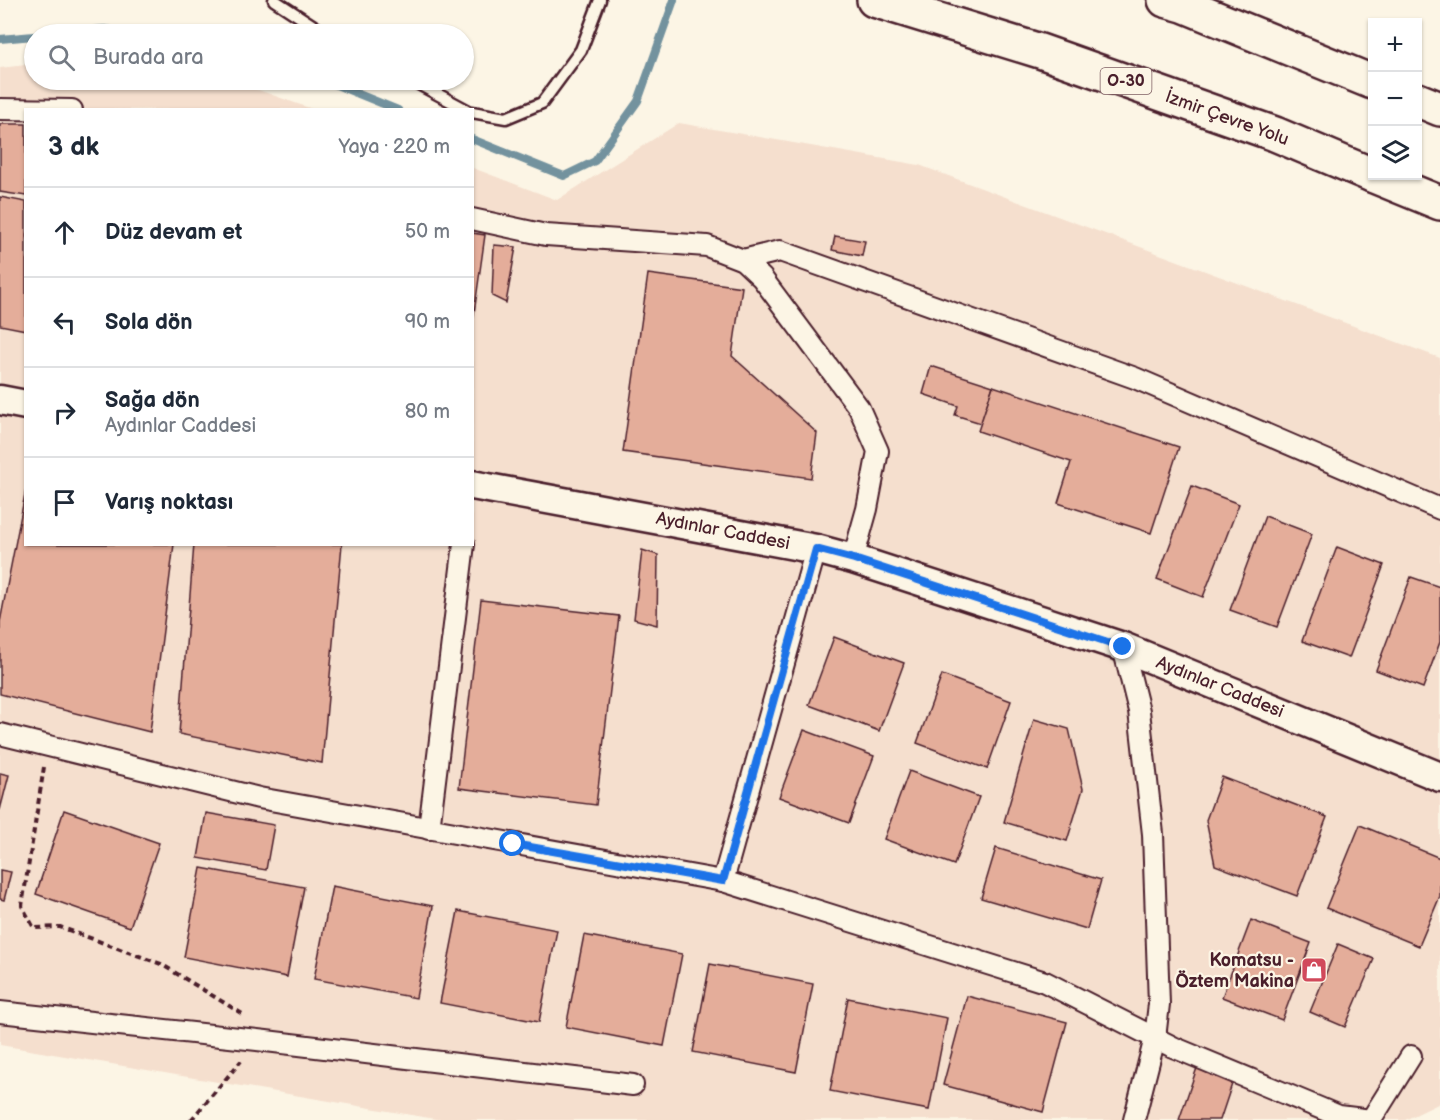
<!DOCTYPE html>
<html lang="tr">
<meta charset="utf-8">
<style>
:root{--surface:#fff;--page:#f6f6f7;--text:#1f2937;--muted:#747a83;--line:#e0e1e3}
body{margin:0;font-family:"Balsamiq Sans",sans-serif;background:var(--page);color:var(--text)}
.controls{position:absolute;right:18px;top:18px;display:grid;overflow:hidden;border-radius:0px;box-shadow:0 2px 4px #0004}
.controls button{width:54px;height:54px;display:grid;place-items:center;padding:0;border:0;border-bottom:2px solid var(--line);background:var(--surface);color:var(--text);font:30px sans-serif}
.stop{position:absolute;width:18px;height:18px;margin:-14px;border:4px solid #1a73e8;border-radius:50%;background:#fff}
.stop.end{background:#1a73e8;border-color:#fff;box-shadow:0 2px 6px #0008}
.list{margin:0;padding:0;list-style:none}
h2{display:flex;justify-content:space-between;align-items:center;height:78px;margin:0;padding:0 24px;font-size:26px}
h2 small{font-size:20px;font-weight:400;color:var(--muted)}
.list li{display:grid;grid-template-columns:39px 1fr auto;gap:18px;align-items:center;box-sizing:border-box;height:90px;padding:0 24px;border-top:2px solid var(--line)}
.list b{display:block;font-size:22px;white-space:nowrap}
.list p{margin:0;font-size:20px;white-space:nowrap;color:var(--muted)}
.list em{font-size:20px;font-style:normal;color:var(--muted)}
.icon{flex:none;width:33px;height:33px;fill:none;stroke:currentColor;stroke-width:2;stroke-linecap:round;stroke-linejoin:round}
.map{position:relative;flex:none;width:1440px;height:1120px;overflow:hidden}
.search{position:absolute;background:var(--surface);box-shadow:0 2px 4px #0004;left:24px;top:24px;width:450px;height:66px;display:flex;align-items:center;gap:15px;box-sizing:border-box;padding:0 21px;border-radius:33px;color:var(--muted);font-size:22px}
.panel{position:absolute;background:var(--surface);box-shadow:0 2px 4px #0004;left:24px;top:108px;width:450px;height:438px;border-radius:0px}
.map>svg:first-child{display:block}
</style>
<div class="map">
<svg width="1440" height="1120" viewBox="0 0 1440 1120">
<rect width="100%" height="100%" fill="#fcf5e5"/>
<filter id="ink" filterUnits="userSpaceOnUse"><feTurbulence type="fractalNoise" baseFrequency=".0167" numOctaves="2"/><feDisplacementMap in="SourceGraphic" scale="12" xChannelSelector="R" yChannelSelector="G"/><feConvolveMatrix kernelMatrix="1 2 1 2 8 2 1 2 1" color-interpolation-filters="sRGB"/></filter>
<g filter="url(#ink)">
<!-- built -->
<polygon fill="#f5dfce" points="34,64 34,80 230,80 312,109 26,110 26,544 472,544 473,168 557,200 679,123 919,165 1440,358 1440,1103 1405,1120 441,1120 0,1045 0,68"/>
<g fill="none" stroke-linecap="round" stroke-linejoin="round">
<!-- stream -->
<g stroke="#73929e" stroke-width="8">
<polyline points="50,34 104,29 144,34"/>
<polyline points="0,39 34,36"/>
<polyline points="324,80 398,110"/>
<polyline points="472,139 564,176 595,161 638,101 674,0"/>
</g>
</g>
<!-- building -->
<g fill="#e4ad9a" stroke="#4a1f2b" stroke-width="1.5">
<polygon points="0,124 26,124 26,196 0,192"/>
<polygon points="0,197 26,202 26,330 0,325"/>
<polygon points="472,233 485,235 472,328"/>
<polygon points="835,236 865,241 862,256 832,250"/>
<polygon points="494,245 516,247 506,303 492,296"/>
<polygon points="648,274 742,287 732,356 817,433 811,478 623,452"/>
<polygon points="931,366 993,386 981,423 955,415 958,406 923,394"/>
<polygon points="993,386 1179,447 1151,533 1058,503 1071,462 978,431"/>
<polygon points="1192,486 1239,504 1203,597 1157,579"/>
<polygon points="26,489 26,544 174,544 150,732 0,694 0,622"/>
<polygon points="1265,516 1312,534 1277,627 1230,610"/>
<polygon points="194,544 342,544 322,763 179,734"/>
<polygon points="1337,547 1384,565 1349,658 1302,641"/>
<polygon points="642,550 658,555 657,625 634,619"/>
<polygon points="1411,577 1440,587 1440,642 1423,688 1376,670"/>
<polygon points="481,600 619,616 596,805 459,788"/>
<polygon points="834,637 904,663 879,731 809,705"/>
<polygon points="942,675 1011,701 987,769 917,743"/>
<polygon points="1034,719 1069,729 1083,789 1067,841 1004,822"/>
<polygon points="804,730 874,756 849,823 779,797"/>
<polygon points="909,771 979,797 954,865 884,839"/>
<polygon points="0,773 9,775 0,810"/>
<polygon points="1222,777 1327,817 1297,896 1215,865 1206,820"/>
<polygon points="64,810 159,843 130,927 36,894"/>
<polygon points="206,813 274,825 266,870 198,858"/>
<polygon points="1360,825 1440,858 1440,896 1419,946 1326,908"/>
<polygon points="996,848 1101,880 1087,929 981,898"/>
<polygon points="201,868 304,887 287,977 184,957"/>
<polygon points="0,870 11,872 4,900 0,899"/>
<polygon points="332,886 433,906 416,998 314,979"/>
<polygon points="458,911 557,930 539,1022 440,1003"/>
<polygon points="1251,920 1311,943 1282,1020 1222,997"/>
<polygon points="584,935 682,954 664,1046 566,1027"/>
<polygon points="1338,944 1374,959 1345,1027 1310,1012"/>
<polygon points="710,964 813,984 796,1072 693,1052"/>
<polygon points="967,996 1067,1022 1043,1112 943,1085"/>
<polygon points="848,998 947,1018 929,1110 830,1091"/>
<polygon points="1198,1065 1234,1078 1220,1120 1179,1120"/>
</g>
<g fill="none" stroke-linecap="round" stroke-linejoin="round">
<defs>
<g id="lane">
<polyline points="274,0 326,34"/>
<polyline points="411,80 467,110"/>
<polyline points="472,112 506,118 542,103 581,50 600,0"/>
</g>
<g id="street">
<polyline points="0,109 72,110"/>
<polyline points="472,219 546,235 707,246 743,260 762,278 859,408 878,451 867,509 853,559"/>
<polyline points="743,260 780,251 1135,378 1440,509"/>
<polyline points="1123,647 1139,711 1153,834 1159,1004 1155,1038 1134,1120"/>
<polyline points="0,734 259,798 723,881 1045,982 1173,1047 1339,1116 1371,1120 1411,1056"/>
<polyline points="429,829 464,544"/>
<polyline points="723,881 816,549"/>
<polyline points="0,1012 266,1041 633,1085"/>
</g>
<g id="secondary">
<polyline points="0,400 26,405"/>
<polyline points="472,485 816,549 853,559 1123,647 1440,777"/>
</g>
<g id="highway">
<polyline points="874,0 1040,51 1275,134 1372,175"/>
<polyline points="1165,0 1183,5 1372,82"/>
<polyline points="1418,100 1440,109"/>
<polyline points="1374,176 1440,203"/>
</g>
</defs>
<!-- lane casing -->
<use href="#lane" stroke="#4a1f2b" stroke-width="15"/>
<!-- street casing -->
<use href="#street" stroke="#4a1f2b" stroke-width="24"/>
<!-- secondary casing -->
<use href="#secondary" stroke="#4a1f2b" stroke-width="33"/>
<!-- highway casing -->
<use href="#highway" stroke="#4a1f2b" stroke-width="38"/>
<!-- path -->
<g stroke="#4a1f2b" stroke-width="4" stroke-dasharray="6 4.5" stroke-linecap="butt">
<polyline points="44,767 22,906 34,928 60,927 161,964 244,1015"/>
<polyline points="191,1120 241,1061"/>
</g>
<!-- lane -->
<use href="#lane" stroke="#fcf5e5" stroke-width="10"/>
<!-- street -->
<use href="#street" stroke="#fcf5e5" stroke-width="20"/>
<!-- secondary -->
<use href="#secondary" stroke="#fcf5e5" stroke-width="28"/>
<!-- highway -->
<use href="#highway" stroke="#fcf5e5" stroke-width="33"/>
</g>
</g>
<g fill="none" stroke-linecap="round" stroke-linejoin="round" filter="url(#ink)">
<!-- route -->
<polyline stroke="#1a73e8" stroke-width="8" points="513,844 723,881 816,549 854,559 1123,647"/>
</g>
<!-- icons -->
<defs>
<symbol id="shop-square" viewBox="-11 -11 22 22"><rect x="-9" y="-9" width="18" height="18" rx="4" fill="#d1495b" stroke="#fcf5e5"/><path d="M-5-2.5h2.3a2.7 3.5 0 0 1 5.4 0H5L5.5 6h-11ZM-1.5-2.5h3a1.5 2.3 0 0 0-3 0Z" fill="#fff"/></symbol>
</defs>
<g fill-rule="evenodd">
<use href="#shop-square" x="1299" y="955" width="30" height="30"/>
</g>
<g text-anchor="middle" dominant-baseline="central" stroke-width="4.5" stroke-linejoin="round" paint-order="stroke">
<!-- shield labels -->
<rect fill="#fcf5e5" stroke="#7f5f63" stroke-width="1.5" x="1100.5" y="68" width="51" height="26" rx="4.5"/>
<g font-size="16" font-weight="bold" fill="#4a1f2b">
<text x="1126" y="81">O-30</text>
</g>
<!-- street labels -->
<g font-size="18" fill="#4a1f2b" stroke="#fcf5e5">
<text transform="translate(1227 118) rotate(20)">İzmir Çevre Yolu</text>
<text transform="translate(723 531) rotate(11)">Aydınlar Caddesi</text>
<text transform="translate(1220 687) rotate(22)">Aydınlar Caddesi</text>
</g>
<!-- poi labels -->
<g font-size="18" font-weight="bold" fill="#4a1f2b" stroke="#fcf5e5" text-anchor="end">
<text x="1294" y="960">Komatsu -<tspan x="1294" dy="21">Öztem Makina</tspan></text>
</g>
</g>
</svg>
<div class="controls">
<button>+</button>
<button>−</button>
<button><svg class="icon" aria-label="layers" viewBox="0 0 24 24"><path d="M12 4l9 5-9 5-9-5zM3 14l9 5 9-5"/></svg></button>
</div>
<div class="stop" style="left:513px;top:844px"></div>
<div class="stop end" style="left:1123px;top:647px"></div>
<div class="search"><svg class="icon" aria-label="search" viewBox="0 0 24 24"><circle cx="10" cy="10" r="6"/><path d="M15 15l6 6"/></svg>Burada ara</div>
<section class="panel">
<h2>3 dk<small>Yaya · 220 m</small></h2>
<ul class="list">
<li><svg class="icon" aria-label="ahead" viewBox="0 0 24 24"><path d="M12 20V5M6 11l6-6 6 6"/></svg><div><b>Düz devam et</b></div><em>50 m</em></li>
<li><svg class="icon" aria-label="left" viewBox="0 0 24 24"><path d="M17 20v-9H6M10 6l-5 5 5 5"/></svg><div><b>Sola dön</b></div><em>90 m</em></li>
<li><svg class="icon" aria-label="right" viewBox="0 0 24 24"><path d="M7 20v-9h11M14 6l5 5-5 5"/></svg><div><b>Sağa dön</b><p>Aydınlar Caddesi</p></div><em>80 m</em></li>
<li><svg class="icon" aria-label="arrive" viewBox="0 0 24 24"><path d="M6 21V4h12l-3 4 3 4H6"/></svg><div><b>Varış noktası</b></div></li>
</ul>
</section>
</div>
